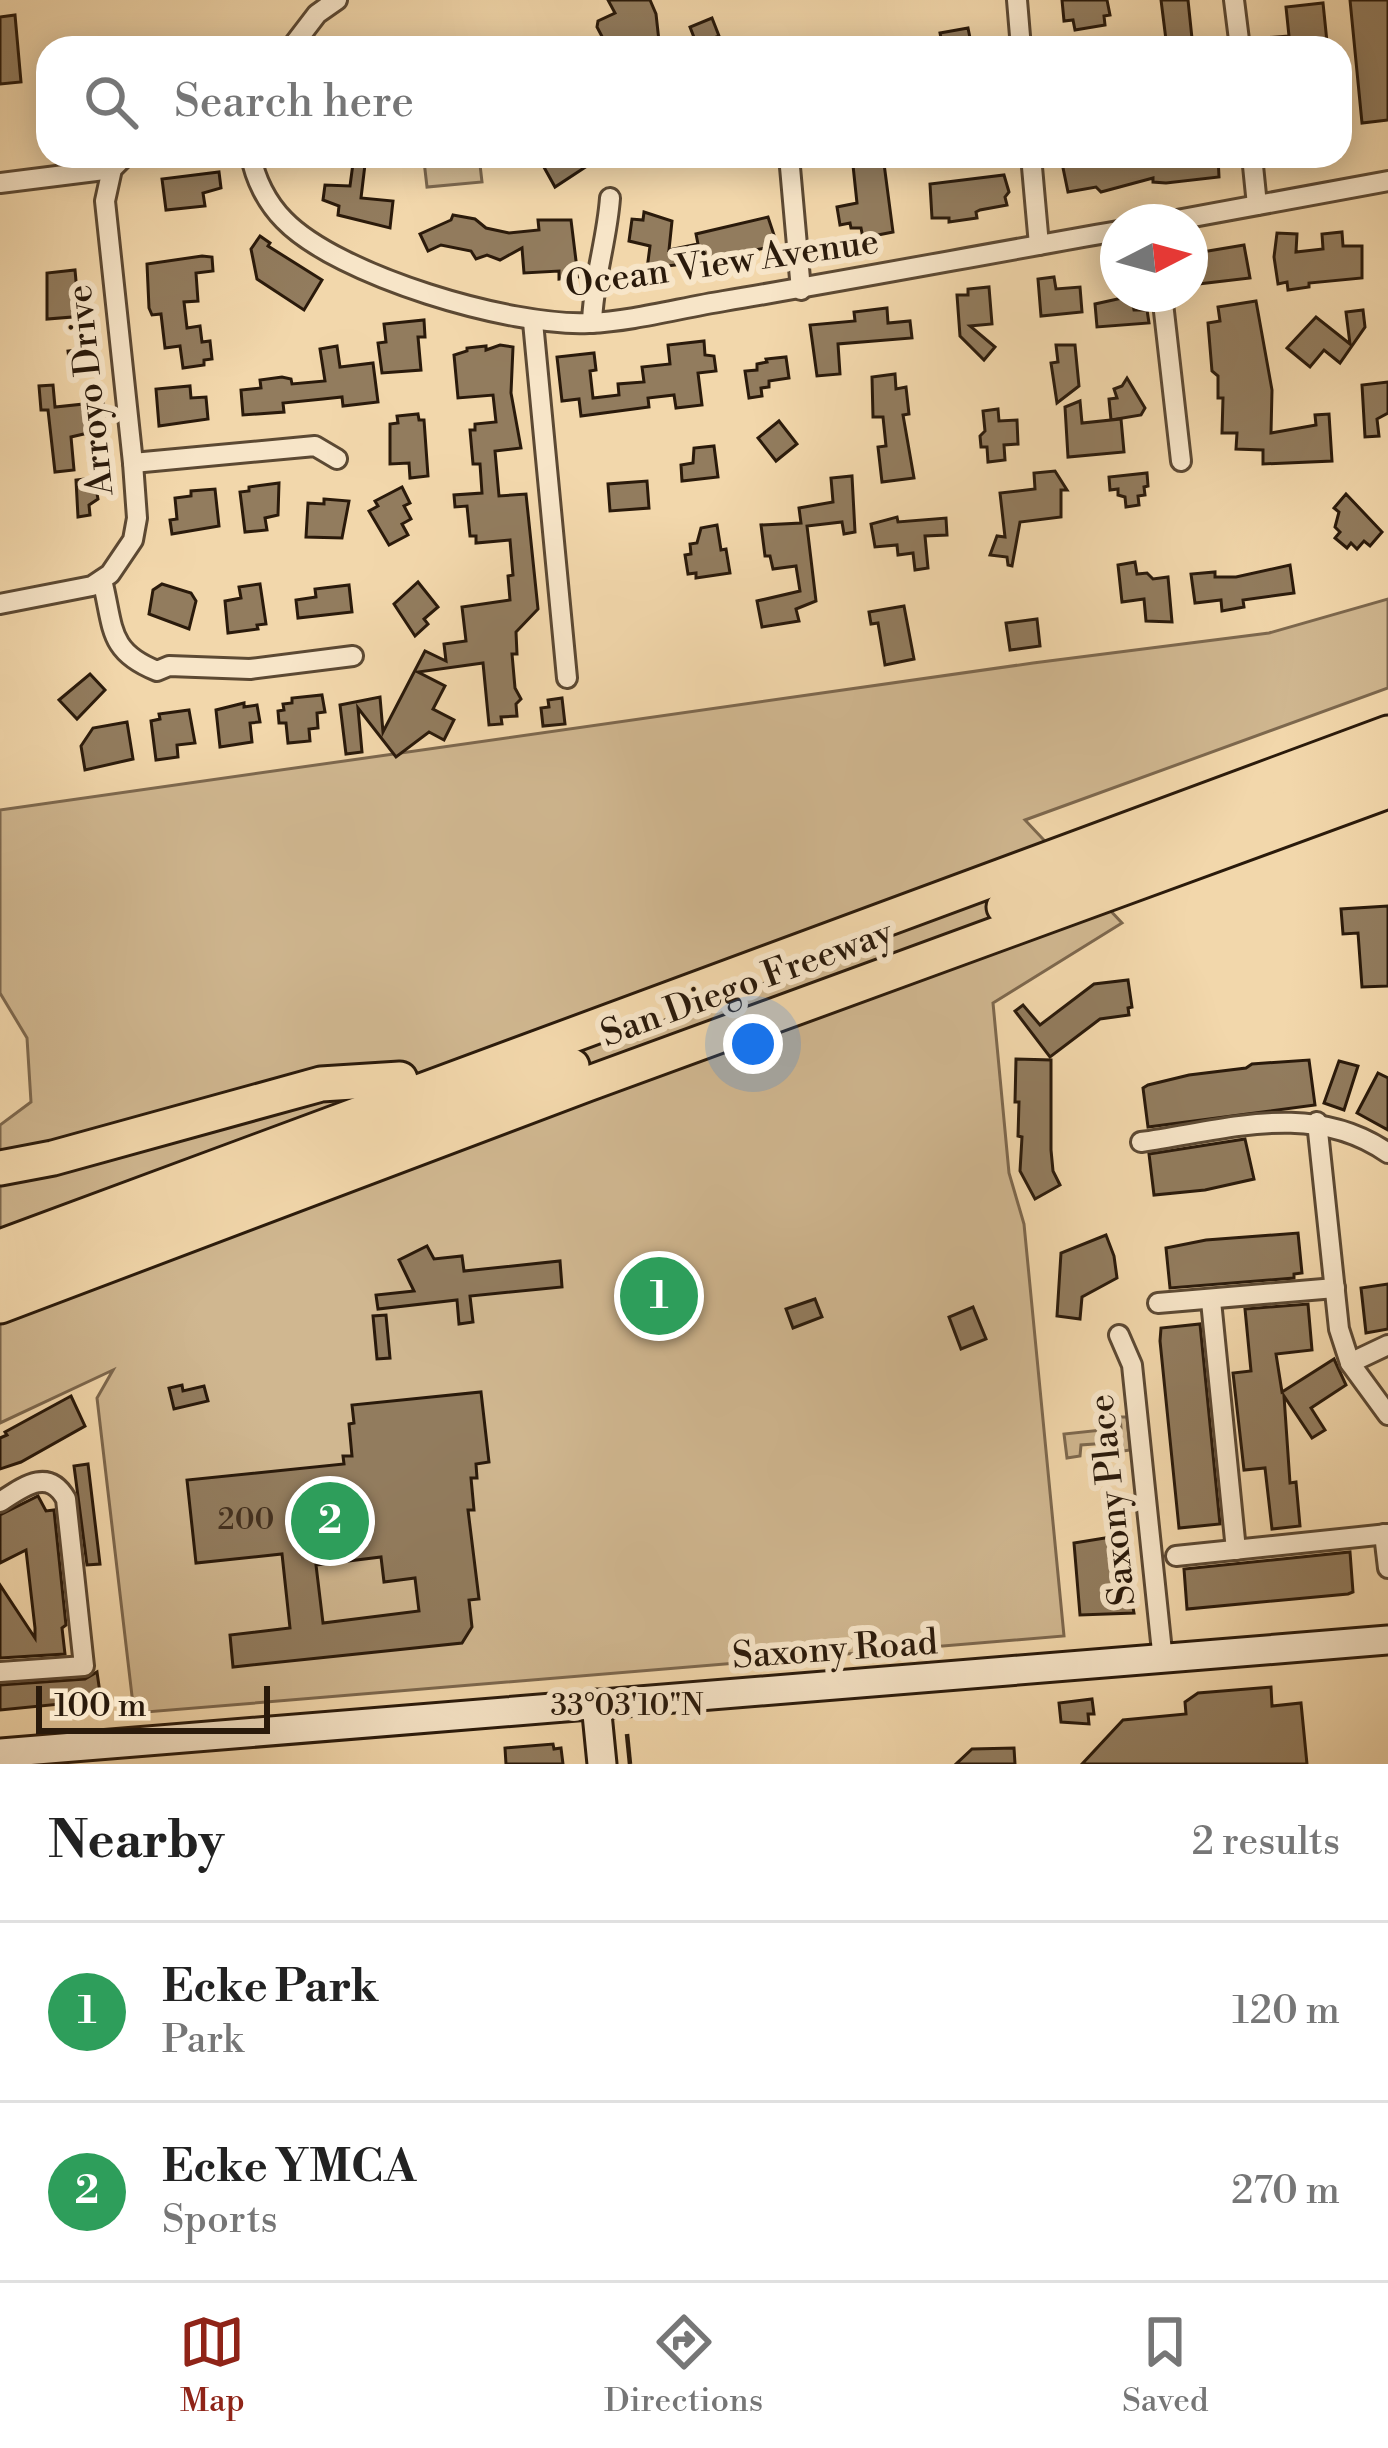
<!DOCTYPE html>
<meta charset="utf-8">
<style>
:root{--surface:#fff;--page:#f6f6f6;--text:#222;--muted:#767676;--line:#e0e0e0;--accent:#8f2418}
body{margin:0;font-family:"Libre Bodoni",serif;background:var(--page);color:var(--text)}
.compass{position:absolute;left:1100px;top:204px;width:108px;height:108px;border-radius:50%;background:var(--surface);box-shadow:0 6px 30px #0003;rotate:84deg}
.scale{position:absolute;left:36px;bottom:30px;width:234px;box-sizing:border-box;padding-left:12px;border:6px solid #2a1a0b;border-top:0;font-size:33px;line-height:42px;white-space:nowrap;color:#2a1a0b;-webkit-text-stroke:9px #f7e5c8;paint-order:stroke}
.you{position:absolute;left:753px;top:1044px;width:42px;height:42px;margin:-30px;border:9px solid #fff;border-radius:50%;background:#1a73e8;box-shadow:0 0 0 18px #1a73e833}
.badge{display:grid;place-items:center;width:78px;height:78px;border-radius:50%;background:var(--accent);color:#fff;font-size:39px;font-weight:700}
.pin{position:absolute;translate:-50% -50%;border:6px solid #fff;box-shadow:0 3px 12px #0006}
.list{margin:0;padding:0;list-style:none}
h2{display:flex;justify-content:space-between;align-items:center;height:156px;margin:0;padding:0 48px;font-size:51px}
h2 small{font-size:39px;font-weight:400;color:var(--muted)}
.list li{display:grid;grid-template-columns:78px 1fr auto;gap:36px;align-items:center;box-sizing:border-box;height:180px;padding:0 48px;border-top:3px solid var(--line)}
.list b{display:block;font-size:45px;white-space:nowrap}
.list p{margin:0;font-size:39px;white-space:nowrap;color:var(--muted)}
.list em{font-size:39px;font-style:normal;color:var(--muted)}
.icon{flex:none;width:66px;height:66px;fill:none;stroke:currentColor;stroke-width:2;stroke-linecap:round;stroke-linejoin:round}
.map{position:relative;flex:none;width:1388px;height:1764px;overflow:hidden}
.search{position:absolute;background:var(--surface);box-shadow:0 6px 30px #0003;left:36px;right:36px;top:36px;height:132px;display:flex;align-items:center;gap:30px;box-sizing:border-box;padding:0 42px;border-radius:36px;color:var(--muted);font-size:45px}
.sheet{height:516px;background:var(--surface)}
nav{display:flex;justify-content:space-around;align-items:center;box-sizing:border-box;height:168px;border-top:3px solid var(--line);background:var(--surface);font-size:33px;color:var(--muted)}
nav a{display:grid;justify-items:center;gap:6px}
nav .on{color:var(--accent)}
.map>svg:first-child{display:block}
</style>
<div class="map">
<svg width="1388" height="1764" viewBox="0 0 1388 1764">
<rect width="100%" height="100%" fill="#f2d7ab"/>
<filter id="stains"><feTurbulence type="fractalNoise" baseFrequency=".00167" numOctaves="4"/><feColorMatrix values="0 0 0 0 .2 0 0 0 0 .09 0 0 0 0 .02 0 0 0 .5 -.17"/></filter>
<radialGradient id="worn" r=".72"><stop offset=".6" stop-color="#630" stop-opacity="0"/><stop offset="1" stop-color="#630" stop-opacity=".3"/></radialGradient>
<!-- green -->
<g fill="#d0b790" stroke="#7d684e" stroke-width="3">
<polygon points="479,156 482,182 427,187 424,161"/>
<polygon points="1388,599 1388,688 1025,820 1122,923 993,1003 1009,1173 1024,1224 1064,1636 134,1713 97,1398 113,1370 0,1423 0,1125 31,1102 27,1038 0,993 0,810 1033,663 1269,633"/>
<polygon points="1120,1417 1127,1417 1130,1450 1123,1451 1122,1442 1081,1445 1080,1456 1067,1458 1064,1434 1121,1428"/>
</g>
<!-- building -->
<g fill="#927c5e" stroke="#2a1a0b" stroke-width="3" fill-rule="evenodd">
<polygon points="608,0 650,0 656,14 659,41 649,45 646,39 628,48 608,48 597,27 598,21 615,13"/>
<polygon points="1062,0 1107,0 1110,15 1104,16 1105,25 1075,30 1073,20 1064,21"/>
<polygon points="1161,0 1188,0 1193,48 1167,48"/>
<polygon points="1350,0 1388,0 1388,120 1362,123"/>
<polygon points="1323,3 1327,42 1294,45 1294,48 1253,48 1252,39 1289,36 1286,7"/>
<polygon points="15,15 21,82 0,84 0,17"/>
<polygon points="712,18 719,36 697,45 690,27"/>
<polygon points="968,28 972,48 943,48 940,33"/>
<polygon points="354,156 366,156 361,198 393,201 390,228 338,215 339,206 323,200 325,185 350,186"/>
<polygon points="547,156 585,156 590,164 555,187 540,160"/>
<polygon points="852,156 883,156 893,232 863,238 861,228 851,228 850,223 840,225 837,207 857,203"/>
<polygon points="1083,156 1218,156 1219,177 1166,183 1153,182 1153,178 1101,192 1096,187 1068,192 1062,163 1084,159"/>
<polygon points="219,172 221,188 203,193 205,206 166,210 162,179"/>
<polygon points="1004,175 1009,192 1005,197 1007,205 980,210 976,212 977,218 949,222 949,218 932,218 930,184"/>
<polygon points="644,212 672,221 669,250 698,244 696,234 768,217 774,235 771,247 745,252 741,254 742,260 715,265 714,260 667,266 666,271 647,269 650,246 629,241 632,219 643,220"/>
<polygon points="453,215 475,219 486,228 509,233 539,230 538,220 571,220 578,277 559,279 559,271 524,273 522,248 500,260 487,255 476,259 471,251 441,245 428,251 420,234 451,220"/>
<polygon points="1342,232 1343,246 1362,246 1362,278 1309,283 1309,287 1288,290 1287,282 1278,284 1274,257 1277,233 1297,234 1296,252 1323,249 1322,234"/>
<polygon points="260,236 270,243 268,246 322,280 304,310 257,279 251,249"/>
<polygon points="1244,245 1250,278 1198,284 1196,253"/>
<polygon points="202,256 212,257 213,271 196,273 198,301 184,302 187,328 200,326 202,342 210,341 212,359 204,360 204,365 183,368 180,346 165,348 161,314 152,315 149,308 147,264"/>
<polygon points="75,270 78,303 83,302 84,316 47,319 47,273"/>
<polygon points="1054,277 1056,289 1080,287 1082,312 1041,316 1038,279"/>
<polygon points="989,287 992,324 970,326 995,347 984,360 960,336 957,295 968,295 968,289"/>
<polygon points="1131,296 1134,310 1147,310 1149,323 1097,327 1095,304"/>
<polygon points="1256,301 1272,390 1271,433 1316,425 1315,415 1329,414 1332,461 1263,464 1263,450 1236,449 1237,433 1222,433 1223,398 1218,398 1218,376 1212,371 1208,323 1220,321 1218,307"/>
<polygon points="887,308 888,323 910,321 912,338 838,344 840,374 817,376 810,325 855,321 854,312"/>
<polygon points="1363,310 1365,327 1340,363 1324,350 1310,367 1287,348 1316,317 1350,344 1346,312"/>
<polygon points="424,320 425,337 418,337 421,370 382,373 378,343 386,342 384,324"/>
<polygon points="704,341 705,355 714,356 716,371 698,373 702,405 676,408 674,395 648,398 649,407 581,416 579,399 562,401 557,357 594,353 596,370 590,371 593,398 619,395 618,384 644,382 642,367 670,364 668,345"/>
<polygon points="500,345 513,347 511,393 521,448 495,451 499,496 526,494 538,609 516,632 517,654 512,654 515,688 521,699 516,704 517,716 501,717 502,724 489,725 483,663 418,672 445,686 433,709 454,720 444,740 429,732 396,757 358,708 362,752 346,754 340,705 380,697 383,732 425,651 446,661 444,644 466,641 462,607 510,600 508,576 513,575 510,540 476,543 476,536 470,536 467,506 455,507 454,495 482,493 480,464 473,464 470,430 475,430 475,424 496,422 493,395 458,398 454,355 467,351 467,348 486,346 486,350"/>
<polygon points="1056,345 1075,345 1079,386 1057,403 1051,363 1058,362"/>
<polygon points="337,346 340,367 373,363 378,402 343,406 342,397 323,399 283,403 284,412 243,415 241,390 261,388 260,380 282,377 291,379 292,384 325,381 320,349"/>
<polygon points="88,349 91,373 71,375 68,351"/>
<polygon points="786,357 789,378 769,381 769,387 761,388 762,396 749,398 745,371 757,370 757,364 767,362 766,359"/>
<polygon points="895,374 896,389 906,387 909,414 903,415 914,478 882,482 878,447 886,446 883,417 873,417 872,377"/>
<polygon points="1127,378 1145,408 1141,415 1111,420 1109,399 1117,398 1114,389 1122,386"/>
<polygon points="1388,382 1388,413 1377,419 1379,436 1365,437 1362,385"/>
<polygon points="53,385 55,407 103,402 105,429 71,437 74,470 55,472 48,410 41,410 39,386"/>
<polygon points="190,386 191,398 206,397 208,419 159,426 156,389"/>
<polygon points="1080,401 1082,423 1121,419 1124,452 1068,457 1065,407"/>
<polygon points="998,409 999,421 1017,420 1018,444 1004,445 1005,460 988,462 987,447 981,447 980,436 985,431 983,411"/>
<polygon points="418,414 419,420 424,420 428,476 410,478 409,463 390,464 390,424 398,423 397,416"/>
<polygon points="779,421 797,444 776,461 758,438"/>
<polygon points="714,446 718,477 682,481 681,465 693,463 694,448"/>
<polygon points="1055,471 1067,490 1061,490 1061,517 1020,522 1012,566 1008,565 1007,557 990,555 997,536 1005,537 1000,493 1035,489 1034,473"/>
<polygon points="1147,473 1148,486 1144,487 1145,495 1138,496 1139,505 1126,507 1125,497 1118,495 1118,489 1110,490 1109,477"/>
<polygon points="852,476 855,532 844,534 842,522 807,526 816,601 796,609 799,621 762,627 757,601 800,591 796,566 773,569 770,556 765,556 761,525 801,523 799,508 833,502 831,478"/>
<polygon points="94,478 98,499 89,505 90,515 78,517 76,480"/>
<polygon points="647,481 649,508 610,511 608,484"/>
<polygon points="279,483 278,515 265,518 267,530 245,532 240,492 249,491 249,487"/>
<polygon points="402,487 410,503 404,506 411,519 402,524 408,535 389,545 369,511 378,506 375,501"/>
<polygon points="215,489 219,526 172,534 170,520 177,519 175,498 191,496 191,491"/>
<polygon points="1346,494 1382,532 1370,546 1364,541 1357,549 1351,543 1347,548 1335,538 1340,532 1335,527 1339,512 1334,508"/>
<polygon points="324,499 349,501 342,538 306,537 308,503 324,504"/>
<polygon points="897,517 898,522 946,518 947,535 925,536 928,568 915,570 913,553 898,555 897,545 875,547 871,524"/>
<polygon points="717,525 721,550 726,549 730,573 696,578 696,573 688,574 685,555 691,554 690,544 697,543 701,528"/>
<polygon points="1135,562 1137,574 1147,573 1153,579 1168,577 1172,622 1146,621 1144,599 1122,602 1118,565"/>
<polygon points="1290,565 1294,593 1243,600 1244,607 1222,611 1221,600 1195,603 1191,574 1215,572 1215,577 1236,577"/>
<polygon points="418,582 438,607 424,619 428,624 415,636 394,604"/>
<polygon points="162,584 191,593 196,601 189,629 149,614 153,590"/>
<polygon points="260,584 266,624 257,625 258,629 228,633 225,601 241,598 239,587"/>
<polygon points="349,585 352,612 298,618 296,600 316,597 315,589"/>
<polygon points="904,606 914,659 885,665 878,623 871,624 869,612"/>
<polygon points="1037,619 1040,646 1010,650 1006,623"/>
<polygon points="90,674 105,690 77,719 59,700"/>
<polygon points="322,695 325,712 317,713 318,728 309,729 310,741 288,743 286,723 279,723 278,711 284,710 283,704 292,703 292,698"/>
<polygon points="562,698 565,724 543,726 541,708 549,707 548,700"/>
<polygon points="244,703 244,707 257,705 260,722 250,723 252,742 220,747 216,710"/>
<polygon points="189,710 195,743 177,745 178,757 156,760 151,721 160,719 159,714"/>
<polygon points="127,722 133,759 85,770 81,746 93,728"/>
<polygon points="1388,906 1388,986 1362,987 1358,933 1343,934 1341,909"/>
<polygon points="1128,980 1132,1007 1128,1008 1129,1015 1100,1019 1050,1057 1015,1011 1023,1005 1040,1025 1094,984"/>
<polygon points="1016,1059 1051,1060 1051,1150 1053,1171 1060,1185 1035,1199 1020,1171 1022,1137 1018,1136 1019,1102 1015,1102"/>
<polygon points="1309,1060 1315,1105 1148,1127 1143,1088 1148,1085 1189,1075 1246,1068 1252,1064"/>
<polygon points="1339,1061 1358,1066 1344,1110 1324,1103"/>
<polygon points="1378,1073 1388,1078 1388,1130 1357,1113"/>
<polygon points="1245,1139 1254,1179 1205,1190 1154,1195 1149,1154"/>
<polygon points="1298,1233 1302,1273 1294,1274 1294,1278 1170,1288 1166,1248 1206,1240"/>
<polygon points="1106,1235 1114,1256 1117,1278 1082,1297 1080,1319 1057,1316 1061,1253"/>
<polygon points="427,1246 434,1259 462,1256 464,1271 560,1261 562,1287 470,1296 473,1322 459,1324 457,1300 378,1309 376,1295 414,1291 399,1260"/>
<polygon points="1388,1284 1388,1329 1366,1333 1361,1288"/>
<polygon points="815,1299 822,1317 793,1328 786,1309"/>
<polygon points="1308,1304 1312,1350 1276,1354 1282,1392 1334,1359 1346,1385 1311,1408 1325,1430 1312,1438 1284,1396 1290,1483 1296,1482 1300,1526 1272,1529 1265,1468 1244,1470 1233,1373 1251,1371 1245,1309"/>
<polygon points="973,1307 986,1339 961,1349 949,1317"/>
<polygon points="386,1315 390,1358 377,1359 373,1316"/>
<polygon points="1200,1324 1220,1524 1179,1528 1160,1341 1161,1328"/>
<polygon points="182,1385 183,1391 204,1386 208,1401 174,1409 169,1388"/>
<path d="M481,1392L489,1462L476,1464L477,1478H471L474,1510H468L479,1599L469,1600L472,1627L462,1643L233,1667L230,1635L290,1628L282,1554L196,1563L187,1480L344,1464L343,1456H352L349,1424L354,1423L352,1405ZM381,1557L384,1582L415,1578L419,1611L323,1623L316,1565Z"/>
<polygon points="71,1396 85,1426 21,1462 0,1469 0,1438 7,1435 5,1432"/>
<polygon points="88,1464 100,1564 87,1565 74,1466"/>
<polygon points="38,1496 46,1511 54,1510 66,1625 62,1628 65,1654 0,1658 0,1585 35,1638 35,1628 26,1550 0,1563 0,1515"/>
<polygon points="1111,1537 1114,1563 1120,1562 1123,1590 1130,1590 1134,1613 1080,1615 1074,1543"/>
<polygon points="1350,1552 1353,1592 1348,1594 1187,1609 1184,1569"/>
<polygon points="97,1672 101,1700 0,1710 0,1685 85,1679"/>
<polygon points="1271,1687 1272,1706 1301,1703 1307,1764 1082,1764 1123,1720 1186,1714 1185,1702 1198,1693"/>
<polygon points="1092,1699 1094,1714 1088,1714 1089,1724 1061,1722 1059,1703"/>
<polygon points="553,1744 554,1749 561,1748 563,1764 506,1764 505,1748"/>
<polygon points="1014,1748 1015,1764 956,1764 972,1749"/>
</g>
<g fill="none" stroke-linecap="round" stroke-linejoin="round">
<defs>
<g id="street">
<polyline points="1017,0 1021,48"/>
<polyline points="1234,0 1240,48"/>
<polyline points="291,48 317,14 337,0"/>
<path d="M251,156C255,179 267,203 284,220C338,276 512,327 589,323C634,321 680,308 724,301C855,279 986,254 1118,231"/>
<polyline points="789,156 801,290"/>
<polyline points="1031,156 1039,245"/>
<polyline points="1252,156 1257,205"/>
<polyline points="0,183 112,169"/>
<polyline points="1166,222 1388,181"/>
<polyline points="1162,294 1181,461"/>
<polyline points="533,322 567,678"/>
<path d="M592,323C593,280 607,241 610,198"/>
<polyline points="133,463 315,446 337,459"/>
<path d="M102,580C114,627 107,651 157,671L169,666L250,669L353,656"/>
<polyline points="0,604 92,586 110,574 133,540 137,518 133,463 105,201 112,169 125,156"/>
<polyline points="1317,1122 1339,1329 1350,1363 1388,1415"/>
<path d="M1141,1142C1227,1130 1312,1100 1388,1153"/>
<polyline points="1211,1301 1236,1550"/>
<polyline points="1158,1303 1335,1288"/>
<polyline points="1119,1335 1132,1365 1163,1661"/>
<polyline points="1350,1363 1388,1345"/>
<path d="M0,1502C23,1487 48,1467 66,1499L84,1666L0,1672"/>
<polyline points="1384,1534 1388,1568"/>
<polyline points="1176,1556 1388,1534"/>
</g>
<g id="secondary">
<polyline points="596,1704 602,1764"/>
<polyline points="0,1753 1388,1640"/>
</g>
<g id="highway">
<polyline points="1004,907 1388,765"/>
<polyline points="0,1168 53,1158 321,1084 400,1079"/>
<polyline points="0,1247 1388,733"/>
<polyline points="0,1277 572,1066"/>
<polyline points="0,1306 587,1084 1388,791"/>
</g>
</defs>
<!-- street casing -->
<use href="#street" stroke="#5c4933" stroke-width="24"/>
<!-- secondary casing -->
<use href="#secondary" stroke="#2a1a0b" stroke-width="33"/>
<!-- highway casing -->
<use href="#highway" stroke="#2a1a0b" stroke-width="39"/>
<!-- street -->
<use href="#street" stroke="#f7e5c8" stroke-width="18"/>
<!-- secondary -->
<use href="#secondary" stroke="#f7e5c8" stroke-width="27"/>
<!-- highway -->
<use href="#highway" stroke="#f2d7ab" stroke-width="33"/>
</g>
<!-- ticks -->
<path fill="none" stroke="#2a1a0b" stroke-width="4.5" d="M627,1734L630,1764"/>
<g text-anchor="middle" dominant-baseline="central" stroke-width="12" stroke-linejoin="round" paint-order="stroke">
<!-- number labels -->
<g font-size="30" fill="#443220">
<text x="246" y="1520">200</text>
</g>
<!-- street labels -->
<g font-size="36" fill="#2a1a0b" stroke="#f7e5c8">
<text transform="translate(722 264) rotate(-8)">Ocean View Avenue</text>
<text transform="translate(91 390) rotate(-96)">Arroyo Drive</text>
<text transform="translate(747 984) rotate(-20)">San Diego Freeway</text>
<text transform="translate(1113 1500) rotate(-96)">Saxony Place</text>
<text transform="translate(835 1650) rotate(-4)">Saxony Road</text>
</g>
</g>
<g font-size="30" text-anchor="middle" fill="#2a1a0b" stroke="#f7e5c8" stroke-width="12" stroke-linejoin="round" paint-order="stroke">
<text x="627" y="1715">33°03'10"N</text>
</g>
<rect width="100%" height="100%" filter="url(#stains)"/>
<rect width="100%" height="100%" fill="url(#worn)"/>
</svg>
<svg class="compass" viewBox="-18 -18 36 36"><path d="M0-13l5 13h-10z" fill="#e53935"/><path d="M0 13l5-13h-10z" fill="#767676"/></svg>
<div class="scale">100 m</div>
<div class="you"></div>
<div class="pin badge" style="left:659px;top:1296px;background:#2e9e5b">1</div>
<div class="pin badge" style="left:330px;top:1521px;background:#2e9e5b">2</div>
<div class="search"><svg class="icon" aria-label="search" viewBox="0 0 24 24"><circle cx="10" cy="10" r="6"/><path d="M15 15l6 6"/></svg>Search here</div>
</div>
<section class="sheet">
<h2>Nearby<small>2 results</small></h2>
<ul class="list">
<li><span class="badge" style="background:#2e9e5b">1</span><div><b>Ecke Park</b><p>Park</p></div><em>120 m</em></li>
<li><span class="badge" style="background:#2e9e5b">2</span><div><b>Ecke YMCA</b><p>Sports</p></div><em>270 m</em></li>
</ul>
</section>
<nav>
<a class="on"><svg class="icon" aria-label="map" viewBox="0 0 24 24"><path d="M3 6l6-2 6 2 6-2v14l-6 2-6-2-6 2zM9 4v14M15 6v14"/></svg>Map</a>
<a><svg class="icon" aria-label="directions" viewBox="0 0 24 24"><path d="M12 3l9 9-9 9-9-9zM9 14v-3h6M13 9l2 2-2 2"/></svg>Directions</a>
<a><svg class="icon" aria-label="saved" viewBox="0 0 24 24"><path d="M7 4h10v16l-5-4-5 4z"/></svg>Saved</a>
</nav>
